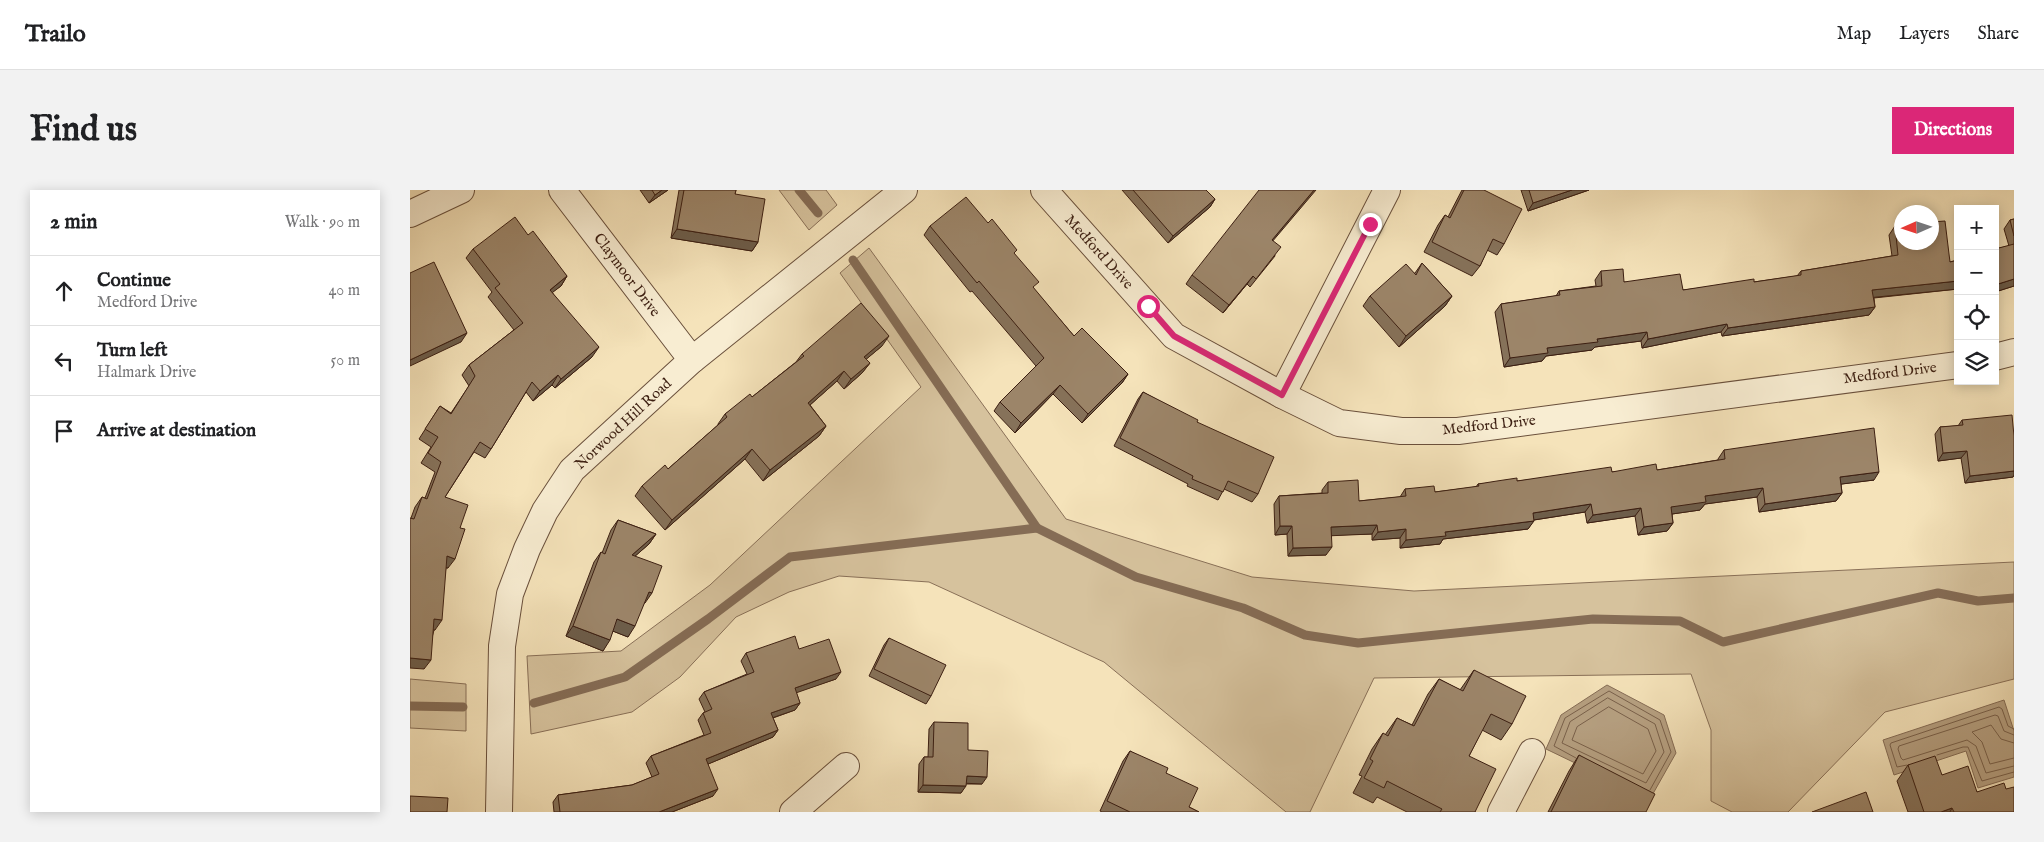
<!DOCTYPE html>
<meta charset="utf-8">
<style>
:root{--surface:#fff;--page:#f2f2f2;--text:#202124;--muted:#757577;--line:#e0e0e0;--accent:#db2777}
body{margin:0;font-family:"IM FELL English",serif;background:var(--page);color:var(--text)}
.controls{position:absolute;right:15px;top:15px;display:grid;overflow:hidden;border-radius:0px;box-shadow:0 2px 12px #0003}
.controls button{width:45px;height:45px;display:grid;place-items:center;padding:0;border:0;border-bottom:1px solid var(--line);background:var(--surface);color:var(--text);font:25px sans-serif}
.compass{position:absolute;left:1484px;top:15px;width:45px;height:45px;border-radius:50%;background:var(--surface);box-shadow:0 2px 12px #0003;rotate:267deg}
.stop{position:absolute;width:15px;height:15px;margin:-11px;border:4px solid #db2777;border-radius:50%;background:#fff}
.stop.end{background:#db2777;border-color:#fff;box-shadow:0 1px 5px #0008}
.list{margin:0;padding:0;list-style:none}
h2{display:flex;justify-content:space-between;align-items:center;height:65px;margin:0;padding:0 20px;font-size:21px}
h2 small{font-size:16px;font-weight:400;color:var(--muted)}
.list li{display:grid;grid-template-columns:32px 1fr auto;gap:15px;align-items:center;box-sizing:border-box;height:70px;padding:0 20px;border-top:1px solid var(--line)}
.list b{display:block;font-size:19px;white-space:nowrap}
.list p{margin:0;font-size:16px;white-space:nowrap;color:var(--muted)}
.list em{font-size:16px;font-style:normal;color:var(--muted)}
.icon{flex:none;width:28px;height:28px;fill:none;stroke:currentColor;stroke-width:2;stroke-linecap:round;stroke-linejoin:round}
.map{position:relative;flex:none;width:1604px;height:622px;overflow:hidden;border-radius:0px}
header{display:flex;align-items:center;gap:30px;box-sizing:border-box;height:70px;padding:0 25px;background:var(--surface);border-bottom:1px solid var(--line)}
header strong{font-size:24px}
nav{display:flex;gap:28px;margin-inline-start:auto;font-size:18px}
.intro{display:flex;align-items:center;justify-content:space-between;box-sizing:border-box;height:120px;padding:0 30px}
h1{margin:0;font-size:35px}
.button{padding:12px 22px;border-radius:0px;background:var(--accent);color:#fff;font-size:18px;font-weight:700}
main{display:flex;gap:30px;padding:0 30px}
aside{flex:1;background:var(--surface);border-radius:0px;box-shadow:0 2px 12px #0003}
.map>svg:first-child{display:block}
</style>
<header>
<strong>Trailo</strong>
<nav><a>Map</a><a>Layers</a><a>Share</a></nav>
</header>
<div class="intro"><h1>Find us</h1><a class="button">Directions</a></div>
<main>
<aside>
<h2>2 min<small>Walk · 90 m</small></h2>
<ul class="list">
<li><svg class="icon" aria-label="ahead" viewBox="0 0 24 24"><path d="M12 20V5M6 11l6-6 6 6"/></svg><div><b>Continue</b><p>Medford Drive</p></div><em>40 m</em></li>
<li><svg class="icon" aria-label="left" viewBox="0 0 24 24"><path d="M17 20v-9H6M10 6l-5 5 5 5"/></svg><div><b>Turn left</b><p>Halmark Drive</p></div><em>50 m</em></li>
<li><svg class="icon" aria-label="arrive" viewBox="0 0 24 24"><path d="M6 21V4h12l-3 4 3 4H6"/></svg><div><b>Arrive at destination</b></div></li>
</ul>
</aside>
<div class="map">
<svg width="1604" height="622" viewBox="0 0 1604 622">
<rect width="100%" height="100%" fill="#f5e3ba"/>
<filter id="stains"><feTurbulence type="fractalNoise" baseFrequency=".004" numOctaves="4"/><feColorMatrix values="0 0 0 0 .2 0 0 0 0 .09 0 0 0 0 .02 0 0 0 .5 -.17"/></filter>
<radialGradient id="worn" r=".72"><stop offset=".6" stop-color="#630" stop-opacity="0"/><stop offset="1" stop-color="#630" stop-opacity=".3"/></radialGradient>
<!-- green -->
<g fill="#d6c29d" stroke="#897058">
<polygon points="369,0 416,0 427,15 399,40"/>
<polygon points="459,58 656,329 842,387 1004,401 1604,372 1604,489 1475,522 1378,622 1322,622 1301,611 1301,540 1281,484 964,488 900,622 876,622 694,472 519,392 429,386 379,402 326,427 270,487 222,522 121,544 117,466 211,461 300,395 511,197 430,83"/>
<polygon points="0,489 56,494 56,541 0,538"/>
</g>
<!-- water -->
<g fill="#b6a081" stroke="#856c55">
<polygon points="1197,495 1254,525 1266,563 1240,609 1136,559 1151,525"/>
<polygon points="1594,510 1604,541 1604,587 1568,598 1556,561 1484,585 1473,550"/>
</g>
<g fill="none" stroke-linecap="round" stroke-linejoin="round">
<!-- shore -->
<g stroke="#79604a" stroke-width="1">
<polygon points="1198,508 1245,534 1254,562 1236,593 1152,553 1160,532"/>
<polygon points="1199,517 1238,539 1246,561 1233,584 1162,550 1167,537"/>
<polyline points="1604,545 1594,541 1588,526 1585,525 1489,556 1488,559 1491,568 1493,570 1557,550 1566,556 1576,583 1604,576"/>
<polyline points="1604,553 1591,549 1581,535 1562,542 1572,552 1580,574 1604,568"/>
<polyline points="1527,565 1553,557 1558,557 1572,591 1604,582"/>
<polyline points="1166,568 1144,556 1155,528 1199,501 1250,530 1261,562 1240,600"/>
<polyline points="1497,575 1487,577 1480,555 1481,553 1589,517 1592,519 1598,536 1604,539"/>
</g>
<!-- stream -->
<g stroke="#856c55" stroke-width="9">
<polyline points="389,0 408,23"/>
<polyline points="443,70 627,338"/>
<polyline points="124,513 215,487 298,429 380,367 627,338 726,387 833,418 895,445 948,453 1183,429 1270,431 1313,452 1528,403 1568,411 1604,408"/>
<polyline points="0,516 53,517"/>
</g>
<defs>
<g id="minor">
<polyline points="152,0 282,170"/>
<polyline points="634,0 764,146 872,205 929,233 991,241 1048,241 1548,175"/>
<polyline points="0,24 51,0"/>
<polyline points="1585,167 1604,162"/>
<polyline points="872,205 977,0"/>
<polyline points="89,622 92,456 100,404 117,359 135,321 162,280 282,170 494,0"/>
<polyline points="383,622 436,576"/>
<polyline points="1091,622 1122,562"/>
</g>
</defs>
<!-- minor casing -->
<use href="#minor" stroke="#6a503c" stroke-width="28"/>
<!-- minor -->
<use href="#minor" stroke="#f8edd2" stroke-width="26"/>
</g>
<!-- wall -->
<g fill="#86725a" stroke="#3c1f12">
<polygon points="230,0 258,0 239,13"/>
<polygon points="269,0 326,0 325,4 348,52 342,61 261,48"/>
<polygon points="712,0 796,0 805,9 800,17 758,53"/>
<polygon points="1052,0 1074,0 1094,54 1087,65 1077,60 1070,76 1062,86 1014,62 1028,35 1035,25 1038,27"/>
<polygon points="1111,0 1179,0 1118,21"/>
<polygon points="1604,29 1604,96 1585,102 1585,59 1599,56 1594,39 1600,30"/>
<polygon points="578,33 604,64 624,99 664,146 718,184 712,193 672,233 643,204 605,243 584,221 590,212 626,176 562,101 560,102 514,45 520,36"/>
<polygon points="1485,36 1540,72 1548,70 1548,99 1464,108 1465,117 1459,125 1312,146 1311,142 1232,158 1231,151 1185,157 1182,160 1136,166 1132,171 1094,177 1085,122 1091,114 1146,106 1149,101 1186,96 1185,90 1191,81 1214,92 1273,100 1344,92 1387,86 1391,81 1482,66 1479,45"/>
<polygon points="118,45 157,86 151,96 142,102 182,167 145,198 142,195 123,211 116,202 81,259 75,268 64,262 35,307 50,338 38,378 36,378 25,440 24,440 14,479 1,328 5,317 12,307 15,308 25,282 11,273 21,257 9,249 30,216 41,223 59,196 52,185 59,175 104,140 78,107 82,102 56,68 63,59"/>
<polygon points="862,51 865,66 840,97 837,94 813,123 776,94 782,85"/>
<polygon points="1012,73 1042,106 1035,116 989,157 953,116 960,106 1005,83"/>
<polygon points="472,156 456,169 460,173 452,183 434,199 427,191 400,215 416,236 409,246 353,291 335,269 255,340 225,306 232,296 258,279 308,235 308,234 315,224 342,207 386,172 392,164"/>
<polygon points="733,202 787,232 848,304 842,312 814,299 808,310 777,296 778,294 704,256 728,209"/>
<polygon points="1552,230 1604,281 1604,285 1603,287 1555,293 1551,268 1528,271 1525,244 1530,237 1548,236"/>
<polygon points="1314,260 1464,290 1431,294 1432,303 1426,311 1349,322 1347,307 1295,314 1290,320 1262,324 1263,333 1257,341 1228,345 1225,326 1177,333 1175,322 1124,330 1118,339 1033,349 1030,354 990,358 990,348 962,350 962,344 922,345 916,365 878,366 877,344 865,345 864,314 869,306 912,303 912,300 918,292 949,311 990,307 995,299 1025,302 1066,297 1068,294 1107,291 1202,282 1247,280 1308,270 1308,269"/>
<polygon points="208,330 246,344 239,354 225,366 235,413 234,413 218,447 203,441 193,461 156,446 184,372 191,362 192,363 201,340"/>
<polygon points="479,448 521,506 516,514 459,486 474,455"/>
<polygon points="389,459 426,489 386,502 390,513 385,520 363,528 368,540 363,547 298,574 303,606 262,622 144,622 143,612 148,605 222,595 242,587 236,573 241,566 294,545 288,530 293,523 295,522 289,509 294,502 337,484 331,471 336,463"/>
<polygon points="1064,480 1102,534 1091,550 1072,540 1059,566 1065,622 997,622 967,607 963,613 943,603 952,586 949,585 962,559 973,543 975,545 987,528 1002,535 1018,504 1029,489 1050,500"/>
<polygon points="524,532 558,560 572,594 556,594 551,603 508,602 509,574 514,567 518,567 519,539"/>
<polygon points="720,561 756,583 779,617 789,622 692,622 690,621 713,571"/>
<polygon points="1169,565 1236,622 1138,622 1159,581"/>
<polygon points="1498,575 1532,585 1567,602 1596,599 1604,622 1498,622 1487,591"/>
</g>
<!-- shaded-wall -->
<g fill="#6d5d4a" stroke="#3c1f12">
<polygon points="252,0 258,0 239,13 245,5"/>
<polygon points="904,0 906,0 856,59 862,50"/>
<polygon points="1162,0 1179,0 1118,21 1123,13"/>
<polygon points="805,9 800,17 758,53 763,46"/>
<polygon points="267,39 348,52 342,61 261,48"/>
<polygon points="157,86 151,96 134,109 140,100"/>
<polygon points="843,86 837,94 813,123 819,115"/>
<polygon points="1604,89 1604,96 1585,102 1585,95"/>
<polygon points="1548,91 1548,99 1457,108 1462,100"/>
<polygon points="1042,106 1035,116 989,157 996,146"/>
<polygon points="1465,117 1459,125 1312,146 1318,138"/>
<polygon points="1317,134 1311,142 1232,158 1238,149"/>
<polygon points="1237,142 1231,151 1185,157 1182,160 1136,166 1132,171 1094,177 1100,168 1137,158 1187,149"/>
<polygon points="57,143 51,152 0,176 0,170"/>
<polygon points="479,146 472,156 447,177 454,167"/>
<polygon points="189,157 182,167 145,198 151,189"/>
<polygon points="460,173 452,183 434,199 441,189"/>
<polygon points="434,181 427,191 391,223 398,213"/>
<polygon points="718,184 712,193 672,233 678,224"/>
<polygon points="148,185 142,195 123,211 130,201"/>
<polygon points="650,195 643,204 605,243 611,233"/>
<polygon points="416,236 409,246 353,291 360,280"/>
<polygon points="342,259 335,269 255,340 262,330"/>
<polygon points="1557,261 1551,268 1528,271 1533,263"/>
<polygon points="1604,281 1604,285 1603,287 1555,293 1560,286"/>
<polygon points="1469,282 1464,290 1424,295 1430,287"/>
<polygon points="1353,298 1347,307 1295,314 1290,320 1255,325 1261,317 1295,306"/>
<polygon points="1432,303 1426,311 1349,322 1355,314"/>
<polygon points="1181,314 1175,322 1117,331 1123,323"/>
<polygon points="1231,318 1225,326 1177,333 1183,325"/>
<polygon points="1124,331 1118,339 1033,349 1030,354 990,358 996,350 1035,342"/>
<polygon points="1263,333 1257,341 1228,345 1234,337"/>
<polygon points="967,335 962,344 915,346 921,337"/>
<polygon points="870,336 882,336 877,344 865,345"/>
<polygon points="996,339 990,348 962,350 968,342"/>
<polygon points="246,344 239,354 215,375 222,365"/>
<polygon points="922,357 916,365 878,366 883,358"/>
<polygon points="37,366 45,369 38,378 31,376"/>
<polygon points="239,402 242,403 235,413 232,412"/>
<polygon points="24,429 32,430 25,440 18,439"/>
<polygon points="207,429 225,436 218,447 200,440"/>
<polygon points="163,436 200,450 193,461 156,446"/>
<polygon points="0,468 21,470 14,479 0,478"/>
<polygon points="431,482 426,489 380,505 385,498"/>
<polygon points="390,513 385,520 356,530 361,523"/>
<polygon points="368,540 363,547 291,577 296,569"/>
<polygon points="557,586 577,587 572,594 551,593"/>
<polygon points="513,595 556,596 551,603 508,602"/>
<polygon points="308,599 303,606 262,622 249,622"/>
<polygon points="1542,618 1540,622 1531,622"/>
</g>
<!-- building -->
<g fill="#9c8569" stroke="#3c1f12">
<polygon points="242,0 252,0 245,5"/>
<polygon points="274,0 326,0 325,4 355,9 348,52 267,39"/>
<polygon points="723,0 796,0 805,9 763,46"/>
<polygon points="849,0 904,0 862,50 871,57 846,89 843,86 819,115 782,85"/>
<polygon points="1054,0 1074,0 1112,19 1094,54 1083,49 1070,76 1022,52 1035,25 1040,28"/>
<polygon points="1119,0 1162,0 1123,13"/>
<polygon points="556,7 578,33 582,29 607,60 604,63 629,92 623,97 664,146 672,138 718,184 678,224 650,195 611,233 590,212 634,168 569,91 567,93 520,36"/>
<polygon points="105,27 118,45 123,41 157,86 140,100 189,157 151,189 148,185 130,201 122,192 81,259 70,252 35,307 58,315 50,338 55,339 45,369 37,366 32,430 24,429 21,470 0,468 0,328 4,329 12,307 17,309 31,272 18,263 28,247 15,239 30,216 41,224 65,186 59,175 113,133 85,98 90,94 63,59"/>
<polygon points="1604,29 1604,46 1600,30"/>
<polygon points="1535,31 1540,72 1548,70 1548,91 1462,100 1465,117 1318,138 1317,134 1238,149 1237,142 1187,149 1188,152 1137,158 1138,163 1100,168 1091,114 1150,105 1149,101 1192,96 1191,81 1213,79 1214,92 1270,84 1273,100 1344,89 1344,92 1391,85 1391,81 1488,65 1485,36 1492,36 1492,52 1522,52 1522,32"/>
<polygon points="1604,54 1604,89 1585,95 1585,59"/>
<polygon points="24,72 57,143 0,170 0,83"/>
<polygon points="1012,73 1042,106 996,146 960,106 996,74 1006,85"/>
<polygon points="451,113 479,146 454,167 460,173 441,189 434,181 398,213 416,236 360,280 342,259 262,330 232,296 255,275 258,279 317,227 315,224 340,204 342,207 394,166 392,164"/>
<polygon points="733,202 788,230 787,232 864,267 848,304 818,291 813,302 782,289 783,286 710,248"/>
<polygon points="1602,225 1604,246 1604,281 1560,286 1557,261 1533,263 1530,237 1553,235 1552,230"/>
<polygon points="1464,238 1469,282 1430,287 1432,303 1355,314 1353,298 1295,306 1296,312 1261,317 1263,333 1234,337 1231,318 1183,325 1181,314 1123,323 1124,331 1035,342 1036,346 996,350 996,339 968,342 967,335 921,337 922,357 883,358 882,336 870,336 869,306 918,303 918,292 948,290 949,311 996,306 995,299 1024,296 1025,302 1069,296 1068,294 1087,291 1107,288 1107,291 1201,277 1202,282 1246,274 1247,280 1315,269 1314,260"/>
<polygon points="208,330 246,344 222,365 252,376 242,403 239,402 225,436 207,429 200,450 163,436 191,362 195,364"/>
<polygon points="385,446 389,459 419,449 431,482 385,498 390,513 361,523 368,540 296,569 308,599 249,622 150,622 148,605 222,595 249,584 241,566 301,543 293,523 302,519 294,502 344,482 336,463"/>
<polygon points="479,448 536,475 521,506 464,479"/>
<polygon points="1064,480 1116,506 1102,534 1081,524 1059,566 1086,579 1065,622 1030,622 1032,619 977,591 974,598 954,588 963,571 960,569 973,543 978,546 987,528 1004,536 1029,489 1053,501"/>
<polygon points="524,532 558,533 558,560 578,561 577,587 557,586 556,596 513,595 514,567 523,567"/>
<polygon points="720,561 758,578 756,583 788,598 779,617 789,622 720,622 697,611"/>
<polygon points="1169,565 1245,604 1236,622 1141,622"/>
<polygon points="1525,566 1532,585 1558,576 1567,602 1594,593 1596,599 1604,597 1604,622 1544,622 1542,618 1531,622 1514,622 1498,575"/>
<polygon points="1456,602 1463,622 1402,622"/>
<polygon points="0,606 38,608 37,622 0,622"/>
</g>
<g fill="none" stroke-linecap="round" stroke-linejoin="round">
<!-- route -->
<polyline stroke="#db2777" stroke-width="6" points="738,116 764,146 872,205 960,34"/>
</g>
<g text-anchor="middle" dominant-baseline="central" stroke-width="4" stroke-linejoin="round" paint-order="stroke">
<!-- street labels -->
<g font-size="15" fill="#3c1f12" stroke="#f8edd2">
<text transform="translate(689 62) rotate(48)">Medford Drive</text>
<text transform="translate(217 85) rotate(53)">Claymoor Drive</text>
<text transform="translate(1480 183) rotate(-7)">Medford Drive</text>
<text transform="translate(213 234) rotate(-43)">Norwood Hill Road</text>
<text transform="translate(1079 235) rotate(-6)">Medford Drive</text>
</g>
</g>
<rect width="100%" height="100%" filter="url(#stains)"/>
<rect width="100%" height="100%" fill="url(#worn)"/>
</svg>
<div class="controls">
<button>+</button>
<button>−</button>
<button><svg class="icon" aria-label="locate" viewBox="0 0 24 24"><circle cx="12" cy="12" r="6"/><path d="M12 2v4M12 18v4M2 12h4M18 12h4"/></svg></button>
<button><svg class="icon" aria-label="layers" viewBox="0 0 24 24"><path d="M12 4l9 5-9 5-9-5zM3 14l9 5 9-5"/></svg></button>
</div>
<svg class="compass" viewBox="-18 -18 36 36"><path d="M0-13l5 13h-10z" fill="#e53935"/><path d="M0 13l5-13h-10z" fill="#757577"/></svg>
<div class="stop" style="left:738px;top:116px"></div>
<div class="stop end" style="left:960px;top:34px"></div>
</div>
</main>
